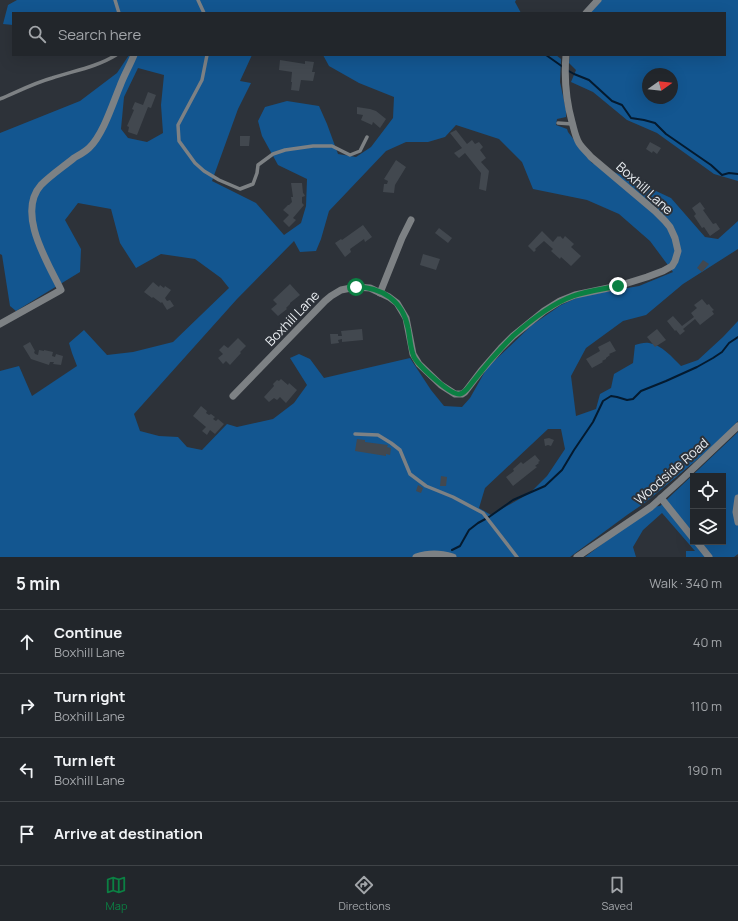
<!DOCTYPE html>
<meta charset="utf-8">
<style>
:root{--surface:#22262b;--page:#2e3237;--text:#f1f3f6;--muted:#a2a5a9;--line:#3f4347;--accent:#0b8043}
body{margin:0;font-family:Manrope,sans-serif;background:var(--page);color:var(--text)}
.controls{position:absolute;right:12px;bottom:12px;display:grid;overflow:hidden;border-radius:0px;box-shadow:0 4px 16px #0002}
.controls button{width:36px;height:36px;display:grid;place-items:center;padding:0;border:0;border-bottom:1px solid var(--line);background:var(--surface);color:var(--text);font:20px sans-serif}
.compass{position:absolute;left:642px;top:68px;width:36px;height:36px;border-radius:50%;background:var(--surface);box-shadow:0 4px 16px #0002;rotate:75deg}
.stop{position:absolute;width:12px;height:12px;margin:-9px;border:3px solid #0b8043;border-radius:50%;background:#fff}
.stop.end{background:#0b8043;border-color:#fff;box-shadow:0 1px 4px #0008}
.list{margin:0;padding:0;list-style:none}
h2{display:flex;justify-content:space-between;align-items:center;height:52px;margin:0;padding:0 16px;font-size:17px}
h2 small{font-size:13px;font-weight:400;color:var(--muted)}
.list li{display:grid;grid-template-columns:26px 1fr auto;gap:12px;align-items:center;box-sizing:border-box;height:64px;padding:0 16px;border-top:1px solid var(--line)}
.list b{display:block;font-size:15px;white-space:nowrap}
.list p{margin:0;font-size:13px;white-space:nowrap;color:var(--muted)}
.list em{font-size:13px;font-style:normal;color:var(--muted)}
.icon{flex:none;width:22px;height:22px;fill:none;stroke:currentColor;stroke-width:2;stroke-linecap:round;stroke-linejoin:round}
.map{position:relative;flex:none;width:738px;height:557px;overflow:hidden}
.search{position:absolute;background:var(--surface);box-shadow:0 4px 16px #0002;left:12px;right:12px;top:12px;height:44px;display:flex;align-items:center;gap:10px;box-sizing:border-box;padding:0 14px;border-radius:0px;color:var(--muted);font-size:15px}
.sheet{height:308px;background:var(--surface)}
nav{display:flex;justify-content:space-around;align-items:center;box-sizing:border-box;height:56px;border-top:1px solid var(--line);background:var(--surface);font-size:11px;color:var(--muted)}
nav a{display:grid;justify-items:center;gap:2px}
nav .on{color:var(--accent)}
.map>svg:first-child{display:block}
</style>
<div class="map">
<svg width="738" height="557" viewBox="0 0 738 557">
<rect width="100%" height="100%" fill="#2d3239"/>
<!-- green -->
<g fill="#135690" fill-rule="evenodd">
<polygon points="17,0 516,0 515,2 521,13 13,13 13,25 3,24 8,5"/>
<path d="M601,0H738V181L714,174L657,133L627,120L593,92L571,82L576,70L569,63L570,55H725V13H590ZM648,74H672V98H648Z"/>
<path d="M129,55H252L240,81L251,83L238,109L212,181L256,203L284,235L301,223L306,206L307,179L278,165L262,136L258,121L265,107L287,101L319,106L327,124L338,154L356,157L371,147L393,118L394,97L359,83L329,66L323,55H556L561,59L560,82L566,110V117L557,119L556,125L567,129L568,132L592,163L626,177L671,198L705,237L718,239L738,221V249L683,284L646,315L623,321L586,348L571,376L576,416L596,409L600,394L611,388L614,374L633,363L635,345C639,344 645,342 649,343C662,345 672,357 681,366L698,360L723,337L738,321V421L716,444L646,502L627,515L570,557H0V371L19,366L32,396L77,366L72,353L69,343L84,330L107,355L133,352L173,342L229,288L221,278L195,259L161,254L136,268L120,243L111,209L78,203L65,220L81,249L80,272L16,311L10,306L2,255L0,254V133L80,101L117,73ZM138,68L164,75L161,105L163,133L147,142L128,138L121,129L124,97ZM456,125L499,139L522,162L533,189L587,200L619,214L650,241L673,272L639,286L581,296L561,305L532,325L487,368L470,398L462,407L444,406L431,390L410,358L324,378L310,359L299,354L290,358L307,385L294,403L273,419L237,427L227,424L202,450L187,447L178,437L159,436L140,431L134,414L237,299L294,241L300,252L316,251L321,239L329,211L386,151L406,142H428L445,137ZM548,429H561L565,449L547,476L530,493L491,515L479,508L485,488Z"/>
<path d="M738,432V554L734,557H686V551H695L662,513L643,530L633,547L636,557H585L651,507L660,506ZM693,476H723V542H693Z"/>
</g>
<g fill="none" stroke-linecap="round" stroke-linejoin="round">
<!-- stream -->
<g stroke="#041a2f" stroke-width="2">
<polyline points="546,55 563,67"/>
<polyline points="567,70 574,74 589,80 612,101 622,105 631,118 644,120 655,123 666,134 711,165 722,175 729,173 738,174"/>
<polyline points="452,550 460,546 469,530 478,523 489,517 513,500 545,486 562,470 574,450 593,422 603,401 611,396 617,397 627,400 633,399 641,391 666,381 697,367 713,358 722,352 729,343 738,337"/>
</g>
</g>
<!-- building -->
<g fill="#42484f">
<polygon points="280,60 305,64 305,61 314,62 312,72 315,72 313,81 301,80 299,91 291,90 292,82 291,82 292,72 279,70"/>
<polygon points="148,92 156,95 151,108 148,107 137,135 128,132 129,127 127,126 134,110 132,109 135,102 143,105"/>
<polygon points="357,107 370,109 376,111 386,119 380,128 373,122 372,125 361,120 363,115 357,114"/>
<polygon points="456,130 467,144 472,140 475,144 479,142 483,147 480,150 486,158 481,162 489,171 486,191 479,189 481,173 465,153 459,158 454,153 462,148 450,133"/>
<polygon points="240,136 250,136 249,146 240,146"/>
<polygon points="650,142 661,148 657,154 653,151 652,153 646,149"/>
<polygon points="396,160 406,167 395,185 394,193 383,192 384,184 387,184 388,181 384,179"/>
<polygon points="291,183 302,183 303,193 304,194 305,196 302,197 302,203 304,205 293,218 296,220 289,227 283,221 289,215 283,210 288,205 289,205 292,202 291,197 293,197"/>
<polygon points="700,202 705,209 703,210 713,224 716,223 720,229 710,236 704,227 702,228 694,216 696,214 692,208"/>
<polygon points="363,225 372,237 365,242 364,239 350,249 351,252 345,257 335,243 341,239 342,240"/>
<polygon points="439,228 452,238 448,243 435,233"/>
<polygon points="542,231 553,242 558,236 559,237 560,236 563,239 565,236 574,244 571,247 581,256 571,266 561,257 560,259 551,251 553,249 544,241 535,249 536,250 534,252 528,246"/>
<polygon points="423,254 440,259 436,270 420,265"/>
<polygon points="703,260 709,264 702,272 697,268"/>
<polygon points="153,282 159,287 160,285 164,288 165,286 171,290 165,298 167,301 170,300 174,306 167,310 162,302 161,303 153,297 152,298 144,292"/>
<polygon points="290,284 300,295 290,303 290,304 286,308 287,309 278,316 271,309 277,304 273,300"/>
<polygon points="702,299 707,305 709,304 711,307 714,310 712,311 714,314 700,325 695,319 683,329 685,331 680,335 676,330 675,331 667,321 673,316 682,326 694,317 691,313 697,308 694,305"/>
<polygon points="362,329 363,340 342,342 342,339 338,340 339,343 331,344 330,334 338,334 338,336 342,336 341,331"/>
<polygon points="657,329 666,340 655,347 647,337"/>
<polygon points="238,338 246,346 240,352 241,353 230,365 226,361 223,364 218,358 223,354 219,350 224,345 228,348"/>
<polygon points="610,341 616,351 609,354 610,355 606,358 606,359 602,361 603,362 592,368 586,359 600,351 598,347"/>
<polygon points="30,342 35,351 34,352 35,354 38,355 39,350 44,351 44,350 53,352 52,356 55,357 56,354 63,356 61,365 53,364 54,362 50,362 49,365 31,359 23,346"/>
<polygon points="281,379 288,385 289,383 297,390 286,403 280,397 277,400 274,398 269,402 264,397 274,386 273,384 277,380 279,381"/>
<polygon points="201,406 207,411 206,413 209,415 211,414 215,417 213,419 216,421 218,419 224,424 215,434 210,430 207,435 202,431 206,427 193,416"/>
<polygon points="549,438 554,440 551,446 548,445 545,446 544,439"/>
<polygon points="357,439 365,440 365,442 388,445 387,447 391,448 390,455 386,454 386,456 355,451"/>
<polygon points="535,455 540,461 538,462 539,463 535,466 537,467 513,486 506,477 514,471 513,469 521,462 523,464"/>
<polygon points="441,476 447,477 446,486 440,486"/>
<polygon points="418,485 423,488 421,493 416,491"/>
</g>
<g fill="none" stroke-linecap="round" stroke-linejoin="round">
<!-- lane -->
<g stroke="#7d8184" stroke-width="3.5">
<polyline points="115,0 119,13"/>
<polyline points="198,0 204,13"/>
<polyline points="207,55 202,80 178,125 179,141 195,163 204,171 219,180 240,189 253,184 257,173 258,165 273,154 285,150 313,146 332,146 350,155 360,151 367,137"/>
<path d="M0,99C17,92 34,83 52,78C73,71 97,67 116,55"/>
<polyline points="558,123 572,124"/>
<polyline points="355,434 378,435 391,443 400,450 410,474 426,486 453,497 483,513 517,557"/>
</g>
<!-- street -->
<g stroke="#7d8184" stroke-width="7">
<polyline points="586,13 598,0"/>
<polyline points="380,293 402,238 411,220"/>
<path d="M0,324L61,290C48,263 16,213 41,185C51,175 63,167 74,158C79,155 85,152 89,148C103,135 113,103 120,86C124,75 130,65 134,55"/>
<path d="M233,396L325,301L331,296L341,290L356,287L370,288L389,297L397,303L406,318L413,354L419,364L441,385L455,394H462L465,392L481,371L501,348L513,336L544,311L560,301L575,295L618,286L647,277L663,271L672,266L675,261L678,251L675,238L670,227L665,221L655,211L591,157C587,152 582,148 579,143C575,136 574,129 572,122C566,100 564,78 566,55"/>
<polyline points="661,498 693,538"/>
<polyline points="738,498 736,512 738,522"/>
<polyline points="697,542 709,557"/>
<path d="M416,557C429,553 439,553 453,557"/>
<polyline points="577,557 651,507 680,481 738,426"/>
</g>
</g>
<g fill="none" stroke-linecap="round" stroke-linejoin="round">
<!-- route -->
<path stroke="#0b8043" stroke-width="5" d="M356,287C382,287 403,301 408,328C410,337 410,348 414,357C419,366 451,396 460,394C465,393 468,388 471,384C484,367 498,351 513,336C531,320 551,304 573,296C587,291 603,289 618,286"/>
</g>
<g text-anchor="middle" dominant-baseline="central" stroke-width="4" stroke-linejoin="round" paint-order="stroke">
<!-- street labels -->
<g font-size="13" fill="#eaeef2" stroke="#2d3239">
<text transform="translate(645 188) rotate(42)">Boxhill Lane</text>
<text transform="translate(292 318) rotate(-46)">Boxhill Lane</text>
<text transform="translate(671 471) rotate(-41)">Woodside Road</text>
</g>
</g>
</svg>
<div class="controls">
<button><svg class="icon" aria-label="locate" viewBox="0 0 24 24"><circle cx="12" cy="12" r="6"/><path d="M12 2v4M12 18v4M2 12h4M18 12h4"/></svg></button>
<button><svg class="icon" aria-label="layers" viewBox="0 0 24 24"><path d="M12 4l9 5-9 5-9-5zM3 14l9 5 9-5"/></svg></button>
</div>
<svg class="compass" viewBox="-18 -18 36 36"><path d="M0-13l5 13h-10z" fill="#e53935"/><path d="M0 13l5-13h-10z" fill="#a2a5a9"/></svg>
<div class="stop" style="left:356px;top:287px"></div>
<div class="stop end" style="left:618px;top:286px"></div>
<div class="search"><svg class="icon" aria-label="search" viewBox="0 0 24 24"><circle cx="10" cy="10" r="6"/><path d="M15 15l6 6"/></svg>Search here</div>
</div>
<section class="sheet">
<h2>5 min<small>Walk · 340 m</small></h2>
<ul class="list">
<li><svg class="icon" aria-label="ahead" viewBox="0 0 24 24"><path d="M12 20V5M6 11l6-6 6 6"/></svg><div><b>Continue</b><p>Boxhill Lane</p></div><em>40 m</em></li>
<li><svg class="icon" aria-label="right" viewBox="0 0 24 24"><path d="M7 20v-9h11M14 6l5 5-5 5"/></svg><div><b>Turn right</b><p>Boxhill Lane</p></div><em>110 m</em></li>
<li><svg class="icon" aria-label="left" viewBox="0 0 24 24"><path d="M17 20v-9H6M10 6l-5 5 5 5"/></svg><div><b>Turn left</b><p>Boxhill Lane</p></div><em>190 m</em></li>
<li><svg class="icon" aria-label="arrive" viewBox="0 0 24 24"><path d="M6 21V4h12l-3 4 3 4H6"/></svg><div><b>Arrive at destination</b></div></li>
</ul>
</section>
<nav>
<a class="on"><svg class="icon" aria-label="map" viewBox="0 0 24 24"><path d="M3 6l6-2 6 2 6-2v14l-6 2-6-2-6 2zM9 4v14M15 6v14"/></svg>Map</a>
<a><svg class="icon" aria-label="directions" viewBox="0 0 24 24"><path d="M12 3l9 9-9 9-9-9zM9 14v-3h6M13 9l2 2-2 2"/></svg>Directions</a>
<a><svg class="icon" aria-label="saved" viewBox="0 0 24 24"><path d="M7 4h10v16l-5-4-5 4z"/></svg>Saved</a>
</nav>
